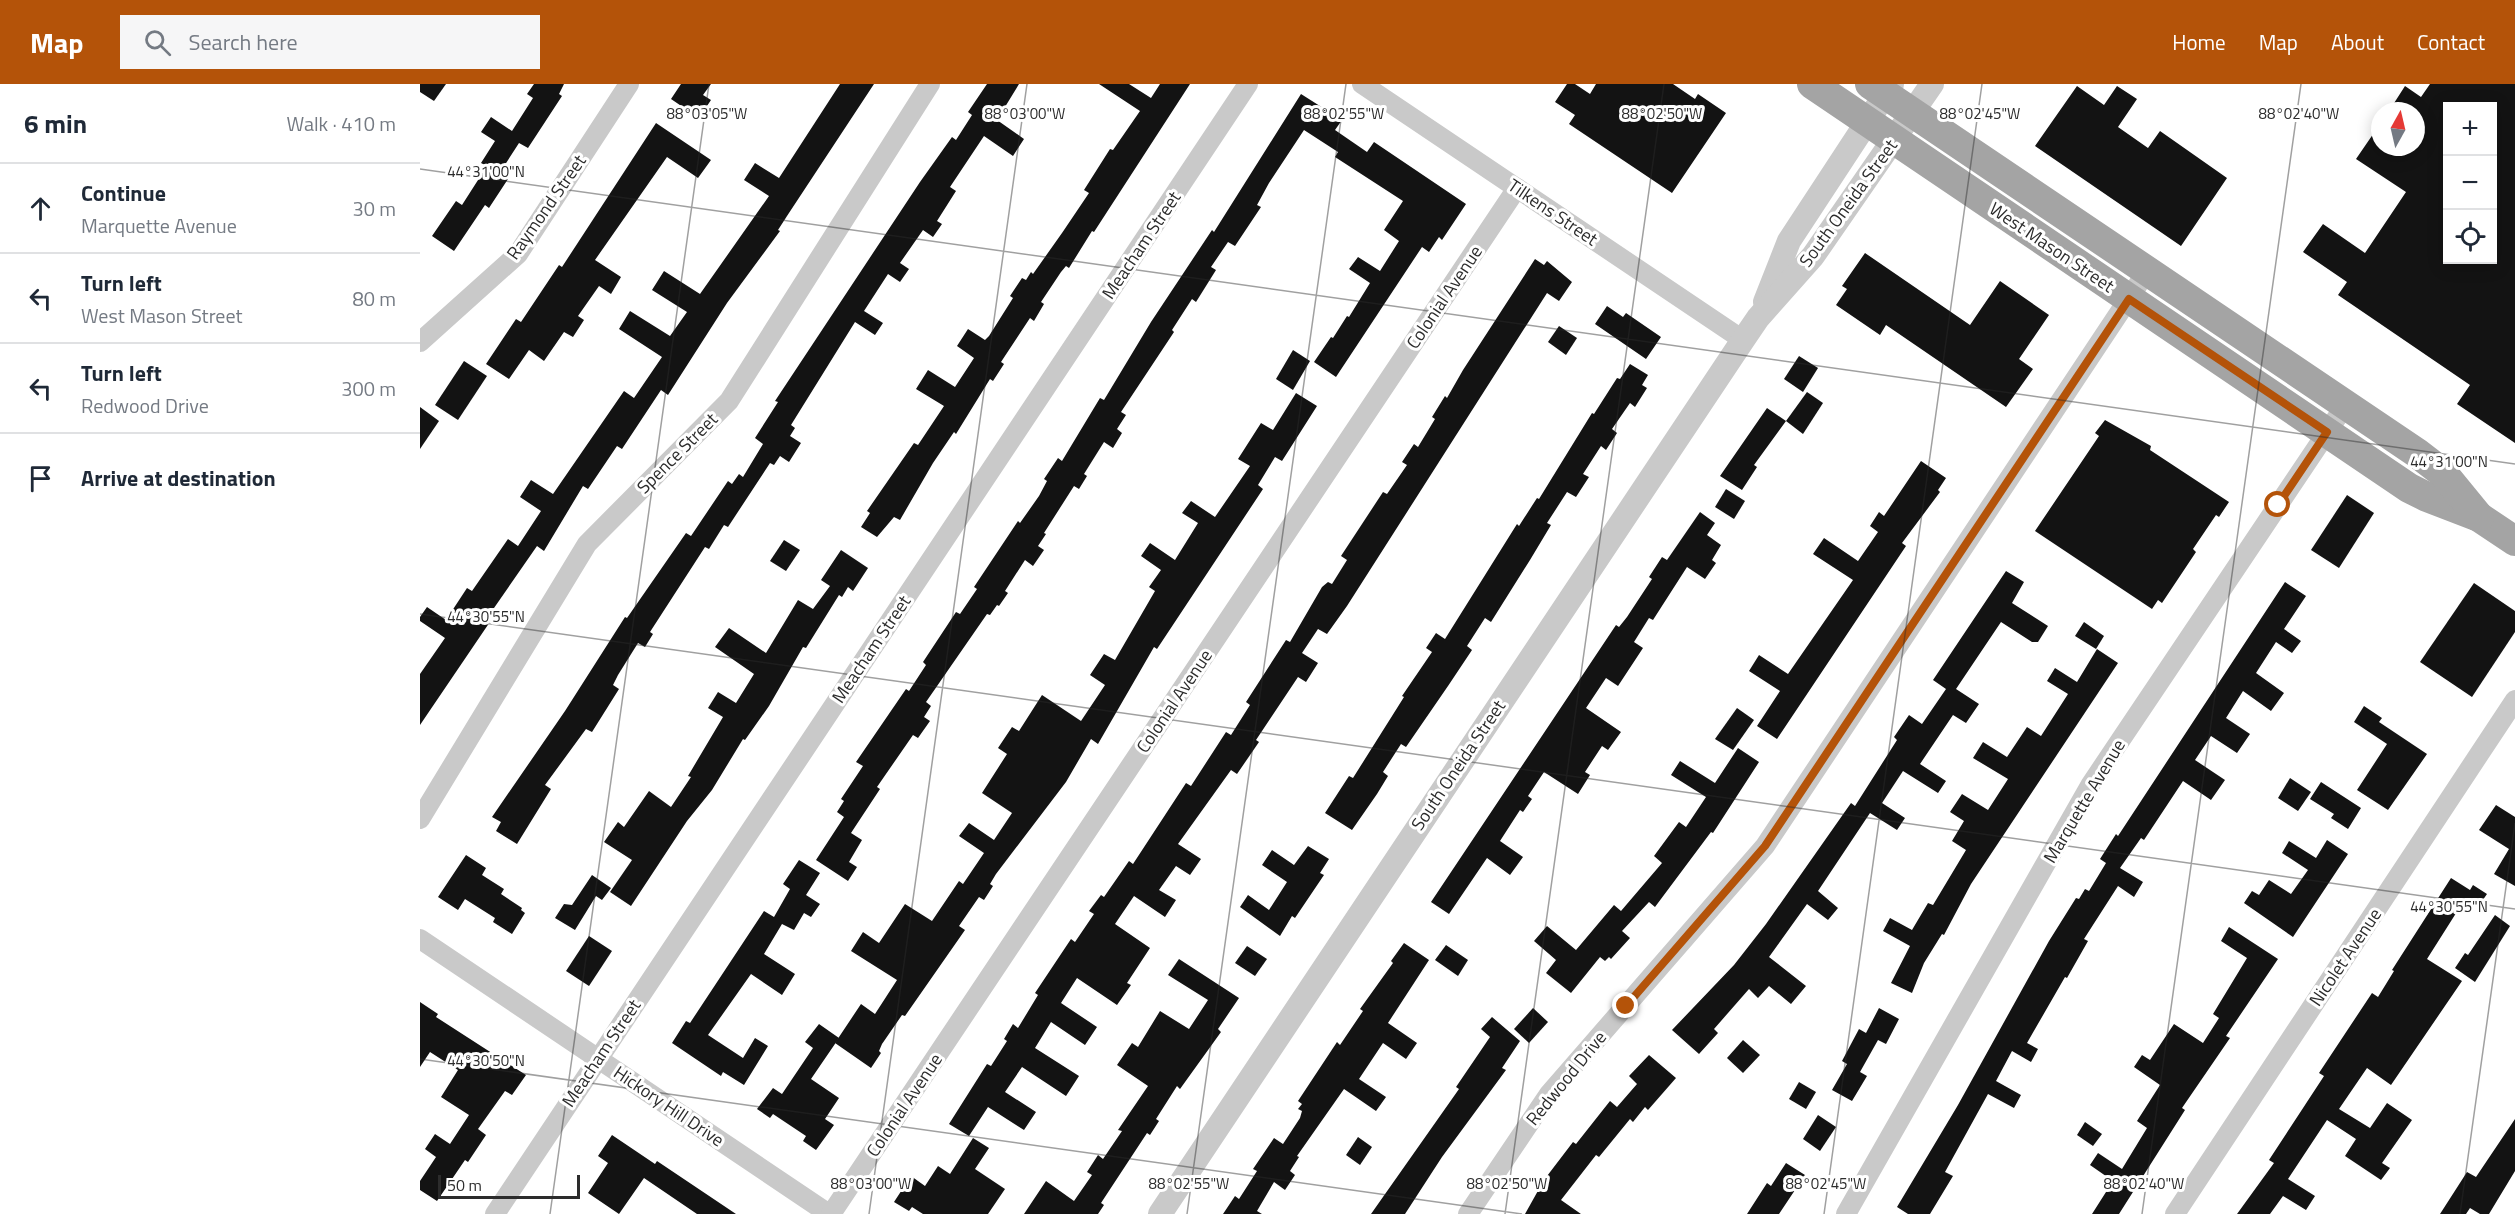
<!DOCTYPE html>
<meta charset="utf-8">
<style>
:root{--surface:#fff;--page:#f6f6f7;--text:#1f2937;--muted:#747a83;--line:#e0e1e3;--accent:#b45309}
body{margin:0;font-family:"Titillium Web",sans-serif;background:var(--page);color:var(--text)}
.controls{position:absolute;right:18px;top:18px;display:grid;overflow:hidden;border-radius:0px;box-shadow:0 3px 15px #0003}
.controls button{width:54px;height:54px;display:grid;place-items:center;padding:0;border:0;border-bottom:2px solid var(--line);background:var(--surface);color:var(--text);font:30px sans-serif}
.compass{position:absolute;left:1951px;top:18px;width:54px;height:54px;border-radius:50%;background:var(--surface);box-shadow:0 3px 15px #0003;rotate:8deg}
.scale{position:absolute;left:18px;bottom:15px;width:142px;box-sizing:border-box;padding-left:6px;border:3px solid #2c2c2c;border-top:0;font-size:16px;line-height:21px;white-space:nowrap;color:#2c2c2c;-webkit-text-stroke:4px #fff;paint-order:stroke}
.stop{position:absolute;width:18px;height:18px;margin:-14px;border:4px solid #b45309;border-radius:50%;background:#fff}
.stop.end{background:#b45309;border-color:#fff;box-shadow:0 2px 6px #0008}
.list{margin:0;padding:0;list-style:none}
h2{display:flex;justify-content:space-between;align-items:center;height:78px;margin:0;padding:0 24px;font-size:26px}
h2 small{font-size:20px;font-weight:400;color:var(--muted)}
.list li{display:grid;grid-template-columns:39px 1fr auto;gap:18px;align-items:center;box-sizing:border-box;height:90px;padding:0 24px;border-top:2px solid var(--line)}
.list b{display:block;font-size:22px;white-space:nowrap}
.list p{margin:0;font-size:20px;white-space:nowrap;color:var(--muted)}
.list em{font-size:20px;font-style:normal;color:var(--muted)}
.icon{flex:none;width:33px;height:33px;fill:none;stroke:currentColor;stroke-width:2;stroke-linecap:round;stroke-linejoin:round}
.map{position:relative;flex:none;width:2095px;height:1130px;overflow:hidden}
header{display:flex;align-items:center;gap:36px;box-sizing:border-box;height:84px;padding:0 30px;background:var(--accent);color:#fff}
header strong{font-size:28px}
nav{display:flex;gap:33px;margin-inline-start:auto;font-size:21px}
.search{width:420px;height:54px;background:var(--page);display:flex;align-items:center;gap:15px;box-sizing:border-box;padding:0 21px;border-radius:0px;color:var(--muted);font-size:22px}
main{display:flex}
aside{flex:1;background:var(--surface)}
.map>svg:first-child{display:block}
</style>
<header>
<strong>Map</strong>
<div class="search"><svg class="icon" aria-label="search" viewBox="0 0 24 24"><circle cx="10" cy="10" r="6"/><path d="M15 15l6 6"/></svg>Search here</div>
<nav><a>Home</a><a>Map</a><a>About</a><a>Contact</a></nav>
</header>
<main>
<aside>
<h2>6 min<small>Walk · 410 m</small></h2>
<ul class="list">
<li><svg class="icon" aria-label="ahead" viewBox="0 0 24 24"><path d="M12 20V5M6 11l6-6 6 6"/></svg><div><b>Continue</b><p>Marquette Avenue</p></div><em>30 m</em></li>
<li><svg class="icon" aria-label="left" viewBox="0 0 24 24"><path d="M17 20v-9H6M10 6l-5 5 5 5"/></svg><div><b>Turn left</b><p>West Mason Street</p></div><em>80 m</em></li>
<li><svg class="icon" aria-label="left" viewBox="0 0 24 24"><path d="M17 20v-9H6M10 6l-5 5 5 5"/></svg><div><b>Turn left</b><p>Redwood Drive</p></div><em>300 m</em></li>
<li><svg class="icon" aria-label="arrive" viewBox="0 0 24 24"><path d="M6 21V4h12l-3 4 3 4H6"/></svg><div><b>Arrive at destination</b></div></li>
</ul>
</aside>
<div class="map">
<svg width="2095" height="1130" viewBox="0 0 2095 1130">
<rect width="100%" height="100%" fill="#fff"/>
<!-- building -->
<g fill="#131313" fill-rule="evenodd">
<polygon points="0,0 26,0 14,17 0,8"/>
<polygon points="114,0 144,0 139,10 142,12 108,64 99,59 79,90 88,95 69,124 65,121 34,167 12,152 36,117 42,121 67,82 61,79 75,57 61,48 71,33 92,47 113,14 107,10"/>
<polygon points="261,0 291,0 283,11 291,16 279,34 251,15"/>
<polygon points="420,0 454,0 367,132 358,146 360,147 307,219 248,311 241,306 202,365 197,362 168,405 163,402 124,467 117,462 74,524 78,526 0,641 0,590 25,554 0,537 0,533 7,523 26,536 47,504 52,507 88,455 98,462 121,427 100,413 111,396 133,410 204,307 214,314 242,273 199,245 210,227 250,252 267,228 232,206 244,187 280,210 349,112 324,96 335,79 359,94"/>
<polygon points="567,0 599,0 577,36 604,55 593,72 564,52 530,103 536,107 517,137 522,140 513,153 503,146 480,179 489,185 480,198 468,190 444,227 463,239 455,251 435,238 371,341 375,344 370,352 381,359 369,378 360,372 354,381 350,379 308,443 304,441 289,465 285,463 230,548 233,550 225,563 218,559 198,591 193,601 199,605 172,648 166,645 125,701 131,705 97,760 76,747 81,738 72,733 145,627 205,533 207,534 266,449 271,452 308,397 312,400 319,390 323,393 343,360 335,354 358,318 355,317 500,98 532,53 536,56 552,31 548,28"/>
<polygon points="679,0 709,0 731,14 740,0 770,0 674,148 672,147 649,184 646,182 641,188 621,218 624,220 614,237 610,234 581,278 584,280 573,297 570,295 536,350 534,348 513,379 480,436 474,433 457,453 441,443 450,429 447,427 494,359 498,361 524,322 496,305 508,286 535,303 554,274 537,262 548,245 565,256 569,252 593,214 590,212 602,194 606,196 611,188 613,190 642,149 669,109 664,106 690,65 693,66 720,27"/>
<polygon points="1147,0 1155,0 1170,10 1176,0 1253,0 1275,15 1278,10 1306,29 1252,109 1149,40 1155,31 1135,18"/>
<path d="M2010,0H2095V359L2037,320L2050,301L1918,211L1927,198L1883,168L1903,140L1945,169L1986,108L1936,75L1960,40V63H1996V27H1969L1985,2L2001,13ZM2028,22H2073V176H2028Z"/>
<polygon points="1657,2 1684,21 1697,2 1717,15 1698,43 1728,64 1740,47 1807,94 1761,162 1615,62"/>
<polygon points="881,10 922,36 915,46 947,68 954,58 1046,120 1022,156 1019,153 1009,168 1002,163 916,293 894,278 911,253 913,254 927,232 929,233 950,199 929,185 938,173 960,187 979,157 964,146 983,117 915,73 918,68 884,46 849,99 837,121 841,123 815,162 808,158 791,183 796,186 776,218 772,215 752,246 754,248 701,328 706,331 697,345 702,349 693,364 684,358 664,390 667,392 659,405 654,402 624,449 626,450 618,462 624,466 613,482 605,476 585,507 588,509 579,522 577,521 570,531 567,530 506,618 511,622 504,633 510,637 498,654 493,651 457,703 460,705 431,749 442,756 429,778 437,783 428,797 396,776 424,733 417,728 424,717 421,715 443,682 436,678 486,605 489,607 506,581 503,578 536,528 540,530 557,505 554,503 598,437 600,439 619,412 627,397 624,395 638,374 642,377 680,314 684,316 731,238 792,146 794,148"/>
<polygon points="236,39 291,76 278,94 247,73 175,176 201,193 191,210 179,202 158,232 164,236 153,253 144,248 124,277 109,266 89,295 66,280 96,235 101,238 139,181 142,183"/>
<polygon points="1445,169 1550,241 1580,197 1629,231 1599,275 1613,285 1586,323 1466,241 1460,251 1416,221 1427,205 1422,202"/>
<polygon points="1115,175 1124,181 1127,177 1152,198 1139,217 1127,209 927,522 907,550 898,545 882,569 898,579 886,598 878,593 836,656 839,658 817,690 811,686 758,760 781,775 770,791 756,782 739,806 756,816 745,833 714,812 695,840 730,864 707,899 711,901 697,921 657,894 641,919 677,943 665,961 631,938 615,964 659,992 646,1012 602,983 585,1008 616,1028 604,1046 568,1023 549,1052 529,1040 567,980 571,982 587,957 584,955 593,940 598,944 618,911 615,909 651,855 655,858 674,830 669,827 681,811 684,813 709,777 713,780 766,699 771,702 806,648 811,651 830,621 826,618 866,556 870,558 902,503 908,498 912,500 927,476 921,472 963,408 967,410 987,381 982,378 994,360 998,363 1015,335 1012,333 1025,312 1027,314 1043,286"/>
<polygon points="1187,222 1203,233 1206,229 1241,253 1226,275 1175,240"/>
<polygon points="1139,242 1157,254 1146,271 1128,258"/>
<polygon points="873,266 890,277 873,306 856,295"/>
<polygon points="1379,272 1398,284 1383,308 1364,295"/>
<polygon points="44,277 67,292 38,336 15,321"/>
<polygon points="1210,280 1228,291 1222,301 1227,304 1215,323 1210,319 1192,345 1197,349 1186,366 1181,362 1163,390 1169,393 1156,413 1147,408 1127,439 1131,441 1110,476 1071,538 1065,534 1047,562 1052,566 1028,602 986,663 981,660 963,688 968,692 957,710 932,746 905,729 929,692 933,694 984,613 982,612 1012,568 1006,564 1016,549 1025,555 1097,440 1099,442 1117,414 1119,415 1172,329 1174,330 1197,294 1200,295"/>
<polygon points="1387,308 1403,319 1383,350 1366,337"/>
<polygon points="876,309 897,322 862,377 855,373 838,401 843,405 737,565 734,563 678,660 671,655 646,698 576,790 570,800 573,802 564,816 559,813 539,842 545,846 485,932 482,931 462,960 459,967 461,969 451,984 415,959 441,920 455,930 477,896 431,867 443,848 459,859 485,820 512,837 539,797 543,800 564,769 539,752 549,739 574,756 592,729 562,709 587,670 578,664 592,643 599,647 622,611 661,637 685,601 670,591 684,570 695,576 735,507 729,503 741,486 721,472 730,459 755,476 778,439 762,429 771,417 795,433 830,382 818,375 841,339 853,346"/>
<polygon points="0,323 19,337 0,365"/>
<polygon points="1347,324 1366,337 1334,381 1337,383 1322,406 1300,392"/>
<polygon points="1685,336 1731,362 1730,366 1809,418 1799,433 1796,431 1773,465 1776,468 1742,519 1738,516 1732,525 1615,447 1679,352 1675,349"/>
<polygon points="1501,377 1526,394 1518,406 1520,408 1482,459 1486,462 1357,655 1337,642 1360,607 1329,587 1339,571 1368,590 1433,496 1393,470 1404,454 1438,477 1458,448 1450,442 1459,428 1464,432"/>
<polygon points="1306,405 1325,417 1314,435 1295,423"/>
<polygon points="1927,411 1954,429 1919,484 1891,466"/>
<polygon points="1280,428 1295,439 1287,451 1301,461 1292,476 1296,479 1285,495 1267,483 1233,536 1229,534 1214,558 1223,564 1198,602 1186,594 1166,624 1201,648 1188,666 1182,662 1165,688 1170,691 1158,710 1124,688 1108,712 1112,715 1103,728 1100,726 1080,757 1103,773 1090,791 1067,774 1029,830 1011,818 1196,541 1199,543 1207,533 1232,495 1229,493 1242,473 1247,476"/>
<polygon points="364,456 380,466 366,487 350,477"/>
<polygon points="421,466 448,484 433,507 428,503 422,513 419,511 386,564 383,563 349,622 325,656 323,655 292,706 267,737 211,822 190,808 212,776 184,758 198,738 204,743 229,707 251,723 271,693 268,692 303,633 288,624 298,608 316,619 334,590 295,563 309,544 346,569 378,516 393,525 410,502 401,496"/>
<polygon points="1586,487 1604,498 1592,519 1628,542 1618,558 1612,558 1581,538 1536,605 1559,620 1546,639 1533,631 1500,680 1526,697 1518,709 1483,687 1462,719 1485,734 1477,746 1450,729 1398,807 1418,824 1408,836 1387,820 1349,873 1386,902 1371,920 1349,902 1338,914 1329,905 1294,945 1298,949 1279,970 1252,946 1314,881 1346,840 1431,719 1435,722 1477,656 1474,653 1489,631 1502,640 1526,605 1513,596"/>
<polygon points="1865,498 1886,512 1864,545 1881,557 1872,569 1856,558 1836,589 1864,609 1851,627 1823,607 1806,634 1830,650 1817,669 1791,652 1775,676 1805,696 1791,716 1763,697 1724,756 1721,754 1700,784 1723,798 1714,813 1698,802 1664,855 1668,857 1647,894 1645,893 1607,959 1618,965 1611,978 1592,967 1576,997 1601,1011 1594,1024 1568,1010 1525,1088 1533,1092 1510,1130 1488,1130 1477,1123 1538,1021 1629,857 1656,814 1659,815 1665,805 1669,807 1686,779 1680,775 1696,750 1698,752"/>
<polygon points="2054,499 2095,527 2095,548 2052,613 2000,578"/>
<polygon points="1664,538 1684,552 1676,565 1655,552"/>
<polygon points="1677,565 1698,579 1551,800 1524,851 1522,850 1504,879 1492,909 1471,899 1490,862 1463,847 1470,834 1492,846 1508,819 1513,821 1546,766 1532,757 1544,737 1530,728 1542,710 1568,726 1588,695 1553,674 1563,658 1587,673 1607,643 1621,652 1648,610 1627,597 1635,584 1657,598"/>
<polygon points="1944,622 1962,634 1959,638 2007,670 1968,726 1937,706 1967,660 1934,638"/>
<polygon points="1317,624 1334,636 1313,666 1295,655"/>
<polygon points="1318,664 1339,678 1293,749 1291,748 1235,823 1229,818 1202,847 1210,854 1191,875 1189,873 1185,877 1180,873 1151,909 1126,889 1136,876 1114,857 1127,842 1156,866 1194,821 1201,827 1242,779 1234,772 1259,738 1266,743 1286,713 1251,691 1260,677 1295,699"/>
<polygon points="1870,694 1891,708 1878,727 1858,714"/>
<polygon points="1901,698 1941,724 1928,745 1911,734 1914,730 1890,715"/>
<polygon points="2076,721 2095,733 2095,802 2074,790 2089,765 2059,746"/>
<polygon points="1907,756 1928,770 1873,853 1824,819 1832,807 1839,811 1849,796 1871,810 1888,786 1862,769 1869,757 1896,774"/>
<polygon points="888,762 909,775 900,789 904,791 875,834 872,832 860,852 820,823 828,811 849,826 867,798 842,781 852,766 874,781"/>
<polygon points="46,771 66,784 62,791 84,805 81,810 102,824 101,826 105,829 92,850 73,838 75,834 45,815 38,826 18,813"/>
<polygon points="379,776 400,789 386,811 400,820 391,833 384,829 374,846 362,840 344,870 375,890 362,911 331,890 288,951 323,974 335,954 348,962 324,1001 303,988 301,992 252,959 266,937 270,939 344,827 354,833 370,805 363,800"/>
<polygon points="172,791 191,804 182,816 176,812 155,846 135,834 144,820 152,821"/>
<polygon points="2031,794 2050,806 2053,801 2067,810 2058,823 2045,815 2007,875 2042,897 1971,1001 1947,984 1919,1025 1950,1044 1967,1019 1992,1036 1962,1079 1970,1084 1961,1096 1925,1072 1936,1055 1907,1036 1868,1095 1895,1112 1886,1126 1863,1112 1850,1130 1817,1130 1854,1079 1849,1076 1904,992 1899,989 1952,909 1958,913 1974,887 1972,886"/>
<polygon points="2075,831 2090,842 2055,898 2035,884 2045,869 2048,871"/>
<polygon points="1809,843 1858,875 1806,952 1810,954 1762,1024 1765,1026 1699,1130 1672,1130 1693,1097 1670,1081 1678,1069 1702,1085 1727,1044 1717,1037 1740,1001 1714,983 1722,971 1730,976 1754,940 1783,959 1799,934 1793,930 1827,874 1801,857"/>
<polygon points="169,852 192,867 169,902 146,887"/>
<polygon points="984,859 1009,876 968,939 997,959 986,975 963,959 939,995 966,1013 956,1027 924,1005 877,1072 879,1073 870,1087 875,1091 865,1106 854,1098 837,1127 842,1130 803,1130 815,1112 819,1115 837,1087 833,1085 854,1054 863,1060 880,1034 882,1027 878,1025 882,1020 878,1017 917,958 920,961 943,927 940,925 973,879 971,877"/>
<polygon points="1026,861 1048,876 1038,892 1015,876"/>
<polygon points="827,862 847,875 835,892 815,879"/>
<polygon points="759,875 819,914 798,945 801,948 760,1005 757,1002 736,1035 739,1037 730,1051 727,1049 681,1119 684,1121 678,1130 604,1130 626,1097 654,1117 672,1091 667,1088 678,1071 683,1075 702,1047 698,1046 728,1002 697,981 712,959 718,963 740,927 769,945 788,916 748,891"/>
<polygon points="0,918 18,930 16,933 106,991 92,1011 85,1007 58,1045 66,1051 48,1078 45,1076 17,1117 0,1106 0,1097 16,1073 5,1065 15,1050 30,1060 49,1031 21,1013 38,986 10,968 0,983"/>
<polygon points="1113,924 1128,938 1109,959 1094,945"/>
<polygon points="1459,924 1479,935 1466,960 1458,956 1440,988 1447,992 1432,1017 1412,1006 1427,980 1422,977 1439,945 1446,949"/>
<polygon points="1072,933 1100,957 1082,984 1086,986 1022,1073 985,1130 951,1130 1039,1005 1036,1003 1070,953 1061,945"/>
<polygon points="399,940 419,954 391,995 419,1014 405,1035 414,1041 396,1066 383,1057 386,1052 353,1030 350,1034 337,1025 353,1004 362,1010 393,964 385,958"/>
<polygon points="1323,956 1340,971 1323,989 1307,974"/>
<polygon points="1229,971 1256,994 1228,1026 1225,1023 1213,1038 1210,1035 1179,1073 1176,1071 1141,1116 1161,1130 1105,1130 1124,1096 1153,1058 1156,1060 1190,1017 1197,1023 1217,1000 1209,992"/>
<polygon points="1379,998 1396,1008 1386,1025 1369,1015"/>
<polygon points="1398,1031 1416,1043 1400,1067 1383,1055"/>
<polygon points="2095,1035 2095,1087 2069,1130 2060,1130 2050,1124 2046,1130 2020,1130 2047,1088 2056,1093"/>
<polygon points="1665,1038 1682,1050 1673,1062 1657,1051"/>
<polygon points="192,1051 235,1080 237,1077 316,1130 277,1130 224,1094 199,1130 168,1109 188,1079 178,1072"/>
<polygon points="938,1053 952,1063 940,1081 926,1071"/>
<polygon points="553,1054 569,1064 555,1085 585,1105 568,1130 503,1130 492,1123 489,1127 474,1118 491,1092 505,1102 518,1082 530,1090"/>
<polygon points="1366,1079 1385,1091 1359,1130 1327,1130 1347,1099 1351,1102"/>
</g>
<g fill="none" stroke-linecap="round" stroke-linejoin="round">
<!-- minor -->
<g stroke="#c9c9c9" stroke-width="20">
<polyline points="942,0 1323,256"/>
<polyline points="0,258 98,170 209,0"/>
<polyline points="0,735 167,460 309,317 510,0"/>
<polyline points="0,855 409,1130"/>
<polyline points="75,1130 828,0"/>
<polyline points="411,1130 1097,104"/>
<polyline points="1048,1130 1129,1010 1345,762 1727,187"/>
<polyline points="1426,1130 1671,700 1926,320"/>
<polyline points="1755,1130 2095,616"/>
</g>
<!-- tertiary -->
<g stroke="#c9c9c9" stroke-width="24">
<polyline points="1345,218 1369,157 1472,0"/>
<polyline points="740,1130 1323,256 1338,234 1393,172 1512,0"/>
</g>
<!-- primary -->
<g stroke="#a4a4a4" stroke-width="30">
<polyline points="1392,0 1989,404 2007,413 2059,433 2095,457"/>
<polyline points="1450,0 1997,369 2023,389 2059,433"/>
</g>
</g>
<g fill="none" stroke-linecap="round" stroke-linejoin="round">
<!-- route -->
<polyline stroke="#b45309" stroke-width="8" points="1206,922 1345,762 1709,215 1907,348 1858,421"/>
</g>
<!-- ticks -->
<path fill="none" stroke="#2c2c2c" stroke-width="1.5" stroke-opacity="0.45" d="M0,85L2095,380M0,530L2095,825M0,975L1102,1130M130,1130L289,0M449,1130L607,0M767,1130L926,0M1085,1130L1244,0M1404,1130L1562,0M1722,1130L1881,0M2040,1130L2095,739"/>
<g text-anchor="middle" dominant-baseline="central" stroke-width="6" stroke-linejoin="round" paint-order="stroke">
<!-- street labels -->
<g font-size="18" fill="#2c2c2c" stroke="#fff">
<text transform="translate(1428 119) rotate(-54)">South Oneida Street</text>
<text transform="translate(126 123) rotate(-55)">Raymond Street</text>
<text transform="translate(1133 128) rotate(34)">Tilkens Street</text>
<text transform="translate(721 161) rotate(-56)">Meacham Street</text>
<text transform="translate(1632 163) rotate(34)">West Mason Street</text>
<text transform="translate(1024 213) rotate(-56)">Colonial Avenue</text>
<text transform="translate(257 369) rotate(-45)">Spence Street</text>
<text transform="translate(451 565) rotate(-56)">Meacham Street</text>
<text transform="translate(754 617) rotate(-56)">Colonial Avenue</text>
<text transform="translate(1038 681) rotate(-56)">South Oneida Street</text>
<text transform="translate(1664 717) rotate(-59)">Marquette Avenue</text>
<text transform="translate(1925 873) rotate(-56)">Nicolet Avenue</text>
<text transform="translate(181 969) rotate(-56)">Meacham Street</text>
<text transform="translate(1146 994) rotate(-51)">Redwood Drive</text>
<text transform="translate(484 1021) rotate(-56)">Colonial Avenue</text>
<text transform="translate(249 1022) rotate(34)">Hickory Hill Drive</text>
</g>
</g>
<g font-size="15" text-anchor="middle" fill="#2c2c2c" stroke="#fff" stroke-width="6" stroke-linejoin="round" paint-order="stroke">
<text x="287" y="35">88°03'05"W</text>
<text x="605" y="35">88°03'00"W</text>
<text x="924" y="35">88°02'55"W</text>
<text x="1242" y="35">88°02'50"W</text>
<text x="1560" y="35">88°02'45"W</text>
<text x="1879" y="35">88°02'40"W</text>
<text x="66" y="93">44°31'00"N</text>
<text x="2029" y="383">44°31'00"N</text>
<text x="66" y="538">44°30'55"N</text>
<text x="2029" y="828">44°30'55"N</text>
<text x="66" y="982">44°30'50"N</text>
<text x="451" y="1105">88°03'00"W</text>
<text x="769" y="1105">88°02'55"W</text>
<text x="1087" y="1105">88°02'50"W</text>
<text x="1406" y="1105">88°02'45"W</text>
<text x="1724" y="1105">88°02'40"W</text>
</g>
</svg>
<div class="controls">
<button>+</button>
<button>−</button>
<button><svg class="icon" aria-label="locate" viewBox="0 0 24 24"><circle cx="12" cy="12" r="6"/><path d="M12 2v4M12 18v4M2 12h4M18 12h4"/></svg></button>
</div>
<svg class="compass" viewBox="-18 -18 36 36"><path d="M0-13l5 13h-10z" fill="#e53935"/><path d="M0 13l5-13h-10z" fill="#747a83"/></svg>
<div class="scale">50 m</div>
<div class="stop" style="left:1858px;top:421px"></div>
<div class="stop end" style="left:1206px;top:922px"></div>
</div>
</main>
